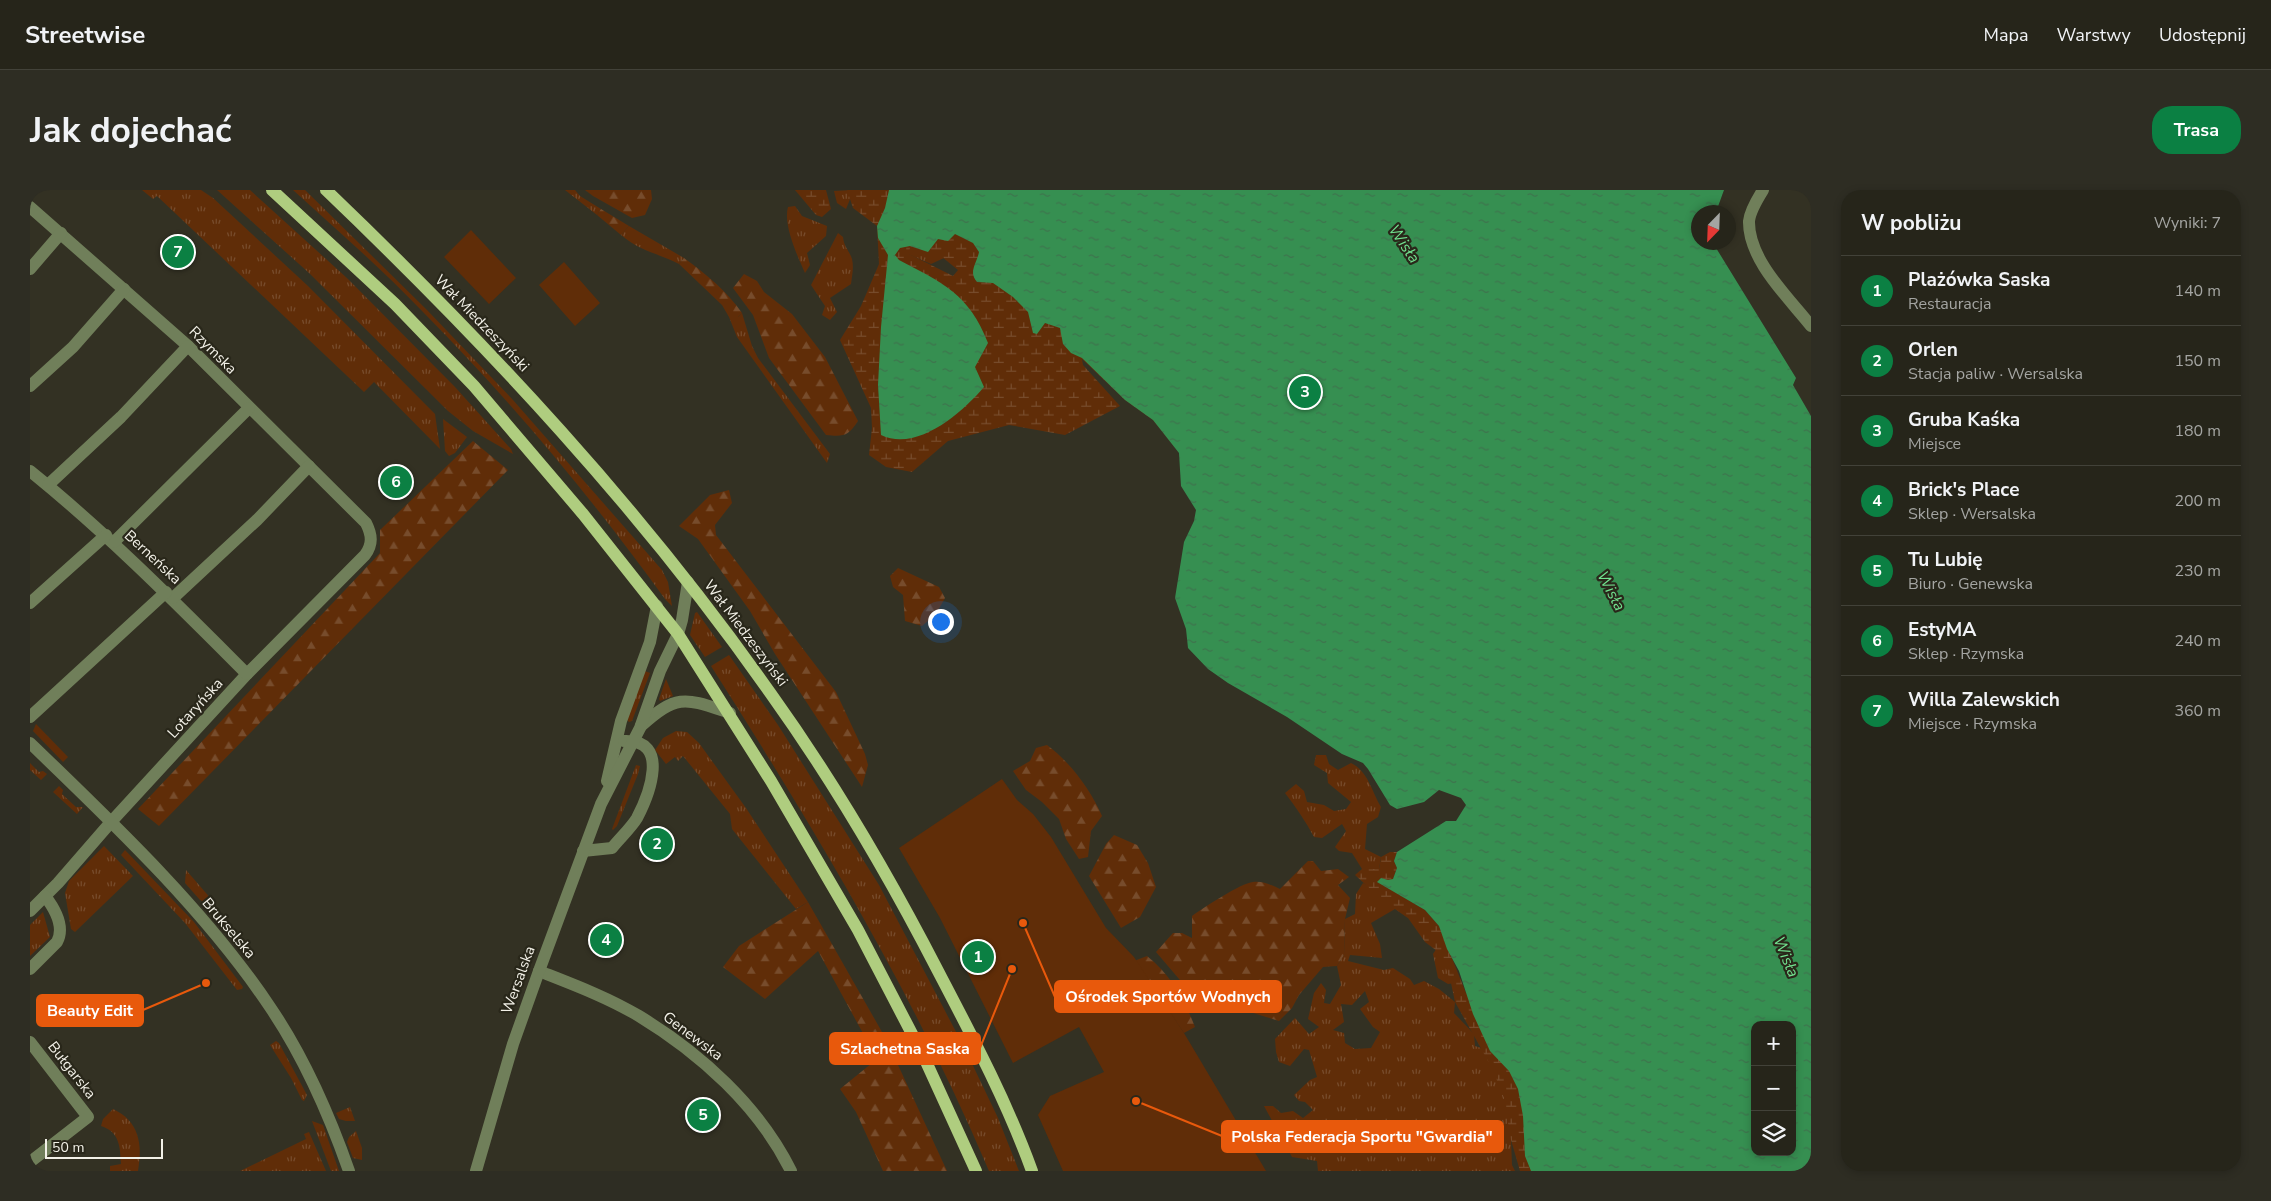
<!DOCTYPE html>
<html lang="pl">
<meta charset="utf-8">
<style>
:root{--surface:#26251a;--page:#2e2d23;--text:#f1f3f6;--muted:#a4a5a2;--line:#424239;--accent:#0b8043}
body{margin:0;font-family:"Nunito Sans",sans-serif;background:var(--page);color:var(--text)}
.controls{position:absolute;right:15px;bottom:15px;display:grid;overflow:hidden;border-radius:10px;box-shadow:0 2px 8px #0003}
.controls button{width:45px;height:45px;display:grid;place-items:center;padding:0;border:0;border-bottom:1px solid var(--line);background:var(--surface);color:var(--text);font:25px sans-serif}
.compass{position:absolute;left:1661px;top:15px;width:45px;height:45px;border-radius:50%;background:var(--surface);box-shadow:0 2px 8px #0003;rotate:203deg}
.scale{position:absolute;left:15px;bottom:12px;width:118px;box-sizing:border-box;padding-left:5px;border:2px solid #f3f1e8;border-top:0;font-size:14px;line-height:18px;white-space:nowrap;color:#f3f1e8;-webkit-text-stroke:4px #29271a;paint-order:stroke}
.you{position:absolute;left:910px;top:431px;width:18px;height:18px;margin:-12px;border:4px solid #fff;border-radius:50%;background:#1a73e8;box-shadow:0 0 0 8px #1a73e833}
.badge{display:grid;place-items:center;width:32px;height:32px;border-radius:50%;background:var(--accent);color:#fff;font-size:16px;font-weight:700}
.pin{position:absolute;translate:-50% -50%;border:2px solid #fff;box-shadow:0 1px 5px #0006}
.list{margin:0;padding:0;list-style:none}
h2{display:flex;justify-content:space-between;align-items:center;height:65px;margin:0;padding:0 20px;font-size:21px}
h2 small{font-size:16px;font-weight:400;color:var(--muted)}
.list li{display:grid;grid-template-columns:32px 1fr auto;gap:15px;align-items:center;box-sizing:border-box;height:70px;padding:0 20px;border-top:1px solid var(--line)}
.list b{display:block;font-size:19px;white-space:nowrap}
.list p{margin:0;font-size:16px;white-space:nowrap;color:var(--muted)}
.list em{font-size:16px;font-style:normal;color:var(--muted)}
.icon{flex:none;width:28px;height:28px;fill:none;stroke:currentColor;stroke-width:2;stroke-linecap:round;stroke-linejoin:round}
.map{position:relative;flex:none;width:1781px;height:981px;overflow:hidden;border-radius:20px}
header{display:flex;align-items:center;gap:30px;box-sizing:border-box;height:70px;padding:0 25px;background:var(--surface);border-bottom:1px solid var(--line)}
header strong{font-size:24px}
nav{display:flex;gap:28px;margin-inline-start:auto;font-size:18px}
.intro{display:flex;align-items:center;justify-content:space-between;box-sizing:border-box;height:120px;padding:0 30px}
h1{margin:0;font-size:35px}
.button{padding:12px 22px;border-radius:20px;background:var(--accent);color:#fff;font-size:18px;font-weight:700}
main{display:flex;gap:30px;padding:0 30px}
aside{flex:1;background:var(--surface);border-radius:20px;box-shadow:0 2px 8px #0003}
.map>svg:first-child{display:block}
</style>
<header>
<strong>Streetwise</strong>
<nav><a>Mapa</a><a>Warstwy</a><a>Udostępnij</a></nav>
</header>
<div class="intro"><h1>Jak dojechać</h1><a class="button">Trasa</a></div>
<main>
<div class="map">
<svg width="1781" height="981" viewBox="0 0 1781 981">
<defs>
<pattern id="grass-tufts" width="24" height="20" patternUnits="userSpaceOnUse" patternTransform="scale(1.25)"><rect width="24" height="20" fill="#602d08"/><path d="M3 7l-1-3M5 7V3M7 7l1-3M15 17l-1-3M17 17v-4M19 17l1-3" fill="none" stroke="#774c2c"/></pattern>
<pattern id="forest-firs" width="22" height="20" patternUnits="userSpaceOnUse" patternTransform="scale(1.25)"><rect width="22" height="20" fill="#602d08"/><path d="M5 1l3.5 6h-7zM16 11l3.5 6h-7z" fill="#774c2c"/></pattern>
<pattern id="wetland-marsh" width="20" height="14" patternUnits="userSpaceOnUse" patternTransform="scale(1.25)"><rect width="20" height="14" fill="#602d08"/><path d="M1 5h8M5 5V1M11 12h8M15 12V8" fill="none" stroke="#774c2c"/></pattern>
<pattern id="water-ripples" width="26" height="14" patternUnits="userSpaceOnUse" patternTransform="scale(1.25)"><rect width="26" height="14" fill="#368f51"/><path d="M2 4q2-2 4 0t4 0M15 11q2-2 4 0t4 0" fill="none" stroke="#3e734d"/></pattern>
</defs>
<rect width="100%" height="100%" fill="#333123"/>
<!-- grass -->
<g fill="url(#grass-tufts)" fill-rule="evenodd">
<polygon points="112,0 171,0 183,8 278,96 405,224 410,259 344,192 334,202 127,6 123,9"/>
<polygon points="187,0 220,0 318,89 425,197 481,259 483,264 443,241 418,221 279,83"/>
<path d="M263,0H275L397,120L483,210L632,380L638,392L642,416L635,409C562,308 481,211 393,122C352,79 307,40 263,0Z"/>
<polygon points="535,0 545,0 550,6 571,19 567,25"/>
<polygon points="822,0 823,2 816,19 807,13 804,1"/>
<path d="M765,16L772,26L797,36L796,46L777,63L780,75L775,83C767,65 753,35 758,17Z"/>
<path d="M599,36L654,68L649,74C628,63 611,62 591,45Z"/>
<path d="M808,43L813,47C814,57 819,60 822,69C824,78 822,86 821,94L800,108L807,122L800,130L792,125L795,116L781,95Z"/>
<polygon points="908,49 914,68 901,74 878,64 880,56"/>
<polygon points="712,123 722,156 728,168 800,264 797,273 707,147 699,127 708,127"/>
<polygon points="413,229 437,247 425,263 419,266 415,261"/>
<polygon points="667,422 692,457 675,467 660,445 665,423"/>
<path d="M699,465L748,535L849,695L935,859L968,928L989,981H959C884,804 784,638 681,476Z"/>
<polygon points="615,481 620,483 602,531 599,532 597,530"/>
<polygon points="636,489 643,506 630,511 629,509"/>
<polygon points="6,534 38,567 33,572 3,541"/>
<polygon points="646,541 657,542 669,553 716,618 778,712 766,719 702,639 700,624 653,566 648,571 645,567 636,574 625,560 633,548"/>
<path d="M1286,565H1296L1299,574L1308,580L1321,573C1338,581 1342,602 1351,617L1348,627L1337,634L1335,659L1351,667L1349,679H1332L1322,663L1309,661L1305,657L1316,641L1312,634L1292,648L1284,647C1276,632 1266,617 1255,603L1266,594L1274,601L1277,612L1294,615L1304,621L1316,619L1321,612L1298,593L1297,583L1284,575Z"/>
<polygon points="0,573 9,582 13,581 17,584 11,590 0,580"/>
<polygon points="606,575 610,576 608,584 587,636 583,640 582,639"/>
<polygon points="29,596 33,600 32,604 46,617 53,617 47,624 23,602"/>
<polygon points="74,656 103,686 45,742 41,739 35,703 39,691"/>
<polygon points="95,660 164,732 213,797 212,799 207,800 155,733 91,665"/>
<polygon points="156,680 182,710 181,715 170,710 155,693"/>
<path d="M1333,693L1357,704L1378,728L1365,719L1341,733L1350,754L1352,768L1320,765L1318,771L1354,780L1363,778L1380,789L1384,795L1394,791L1409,799L1425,812L1424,823L1444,844L1445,856L1460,861L1487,945L1481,950L1482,975L1485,981H1288L1287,971L1262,967L1234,916H1243L1251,923L1263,921L1273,928L1283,920L1275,912L1269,911L1264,905L1280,890L1287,887L1279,860L1274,859L1260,876L1249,872L1246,862L1245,849L1265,828L1279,844L1289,837L1278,829L1284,803L1291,793L1296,800L1294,813L1300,814L1311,795L1307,776L1314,765L1315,729L1325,724L1326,704ZM1335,801L1339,812L1330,819L1343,837L1350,842L1341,858L1325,859L1315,853L1314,843L1303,840L1314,832L1311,814L1322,815Z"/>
<polygon points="13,722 20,747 0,766 0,735"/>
<polygon points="1414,747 1425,793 1418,794 1408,788 1403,764"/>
<polygon points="246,851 249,853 277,905 274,911 272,910 261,888 240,855"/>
<polygon points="320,917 325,931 316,931 309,929 306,923"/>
<path d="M83,919C109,931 113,954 108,981H80V976L91,974C90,957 90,942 71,936L73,929Z"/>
<polygon points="282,931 293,935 309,981 301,981"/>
<polygon points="326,941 332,958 332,970 323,968 317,952 319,947"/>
<polygon points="279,942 296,981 210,981 276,949 274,944"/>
</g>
<!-- forest -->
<g fill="url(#forest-firs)">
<polygon points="555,0 621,0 622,9 615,25 602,28 563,6"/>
<polygon points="571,19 599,36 591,45 567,25"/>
<path d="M654,68C676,84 697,101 712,123L708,127H699L692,115L649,74Z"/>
<path d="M714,84L727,91L734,102L762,124L795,167L828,231C818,246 814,247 796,245L739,168L723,125L703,98Z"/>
<polygon points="443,251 478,280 129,636 108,619 350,363 350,340"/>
<polygon points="699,300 702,313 685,335 686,345 806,502 835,564 838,575 832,597 745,464 720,421 668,349 649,336 680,305"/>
<polygon points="868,378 909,397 915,408 906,424 892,436 875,431 873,405 863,397 860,386"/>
<path d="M1017,555C1040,572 1061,600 1072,626L1061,641L1058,667L1049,669L1036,649L1029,629L1012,612L996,600L983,581L1000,571L1006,558Z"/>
<polygon points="1084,645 1107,655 1118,673 1126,697 1110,727 1091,738 1059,686 1076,654"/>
<path d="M1278,671H1283L1291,681L1308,679L1319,687L1308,695L1320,708L1315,729L1314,765L1307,776L1293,777L1269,805L1262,818L1249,831L1220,822L1207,814L1195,820L1160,793L1155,796L1126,762L1143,743H1152L1162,748V726C1173,718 1211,693 1223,692C1234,691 1241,695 1250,699Z"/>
<polygon points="778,712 856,849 917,981 853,981 826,922 810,899 847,869 788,761 735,809 693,777 709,756"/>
<path d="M1117,766C1141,785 1154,809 1165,837L1154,843L1104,771Z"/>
</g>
<!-- wetland -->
<g fill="url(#wetland-marsh)" fill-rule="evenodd">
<polygon points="765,0 796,0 801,19 792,27 786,25"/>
<path d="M817,0H931L980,81L1098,197L1149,263L1123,230L1095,210L1052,169L1053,175L1090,216L1035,245L979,235L918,251L882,282L856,277L839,265L842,238L841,218L810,150L831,116L849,74L847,36L823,18ZM880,56L898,62H906L928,80L923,86L879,64Z"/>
<polygon points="1360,662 1367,662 1364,671 1367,678 1363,689 1359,691 1351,688 1348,692 1395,720 1409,736 1436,803 1477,833 1521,981 1490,981 1481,950 1474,908 1462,878 1425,812 1421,793 1411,764 1395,752 1378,728 1349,707 1325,685 1332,679 1349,679 1351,667"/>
</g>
<!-- pitch -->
<g fill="#602d08">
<polygon points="441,40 486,88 459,114 414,67"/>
<polygon points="534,72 570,113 545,136 509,95"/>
<polygon points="972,589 987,610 1003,624 1021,647 1076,738 1104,767 1154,843 1236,981 1033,981 1008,925 1020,906 1074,882 1049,837 983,873 910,728 869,658"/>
</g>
<!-- water -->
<path fill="url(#water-ripples)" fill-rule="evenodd" d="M859,0H1694L1686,22H1668V52L1683,53L1766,188L1763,195L1781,226V981H1501L1495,966L1493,926L1488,899L1479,881L1460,861L1443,824L1429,781L1417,759L1409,736L1395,720L1347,692L1351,688L1358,690L1363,689L1367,678L1364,671L1367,662L1416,631H1426L1436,615L1431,608L1409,600L1394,612L1367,619L1360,615L1338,579L1333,573L1312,564L1257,527L1198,493L1178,479L1158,458L1156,439L1145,408L1154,352L1164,331L1166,320L1151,296L1149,263L1123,230L1095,210L1052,168L1041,163L1033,154L1030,138L1015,133L1007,144L1003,143L998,122L983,107L963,93L947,92C938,82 947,73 949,62L943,53L925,44L918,51L908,49L898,62L880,56L870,58L865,65L869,70C913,93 939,104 958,153L945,177L954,197C931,224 887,262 851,245L848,195L851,137L858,65L848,48L847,36L855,18ZM1725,835H1762V962H1725Z"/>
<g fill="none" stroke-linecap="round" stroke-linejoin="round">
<!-- minor -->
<g stroke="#707f5a" stroke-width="12">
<path d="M1733,0C1728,8 1720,21 1719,31C1718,70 1759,108 1781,136"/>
<path d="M0,17L158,156L336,333C342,345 343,354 335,365L217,484L81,632L28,693L0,721"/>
<polyline points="0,79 31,43"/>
<polyline points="0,196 43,157 94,99"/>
<path d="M0,281C78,344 147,414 217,484"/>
<polyline points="18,295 91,227 158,156"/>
<polyline points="84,352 219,218"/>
<polyline points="143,408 227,330 279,276"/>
<polyline points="0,413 76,345"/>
<polyline points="0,527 136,402"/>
<path d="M611,536C648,503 655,508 700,523"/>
<path d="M0,553C83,633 176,721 240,817C274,867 299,924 319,981"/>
<polyline points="577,591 591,531 620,452 627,416"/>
<path d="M553,661L582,658C590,648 601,638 607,628C619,605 641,549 594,551"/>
<path d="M0,779L27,752C35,737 25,719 15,706"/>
<path d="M509,781C542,794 577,807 609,826C670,863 729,916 761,981"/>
<polyline points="0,852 58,927 0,972"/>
<polyline points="446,981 483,854 509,781 571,614 610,538 630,481 648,444 652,430 658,392"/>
</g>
<!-- major -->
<g stroke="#afcd7f" stroke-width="12">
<polyline points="242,0 365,114 444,196 553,324 648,444 741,591 828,740 893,865 946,981"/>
<path d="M296,0C458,155 612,320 741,504C804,592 859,686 908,781C942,846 977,912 1002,981"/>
</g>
</g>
<g text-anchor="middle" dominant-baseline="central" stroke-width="4.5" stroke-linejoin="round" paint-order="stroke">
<!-- street labels -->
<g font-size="15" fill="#f3f1e8" stroke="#29271a">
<text transform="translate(452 133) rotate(46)">Wał Miedzeszyński</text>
<text transform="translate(183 160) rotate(45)">Rzymska</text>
<text transform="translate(123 367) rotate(43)">Berneńska</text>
<text transform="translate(716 443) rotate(53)">Wał Miedzeszyński</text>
<text transform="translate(165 518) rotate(-48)">Lotaryńska</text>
<text transform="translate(199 738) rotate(50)">Brukselska</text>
<text transform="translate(488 790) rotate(-70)">Wersalska</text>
<text transform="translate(663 846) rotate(37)">Genewska</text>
<text transform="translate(42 880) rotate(52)">Bułgarska</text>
</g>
<!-- water labels -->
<g font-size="16" font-style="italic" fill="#72e390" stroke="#29271a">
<text transform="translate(1374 54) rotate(56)">Wisła</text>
<text transform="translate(1581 401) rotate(62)">Wisła</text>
<text transform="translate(1756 767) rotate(67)">Wisła</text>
</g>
</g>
<!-- callouts -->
<path fill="none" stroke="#e8590c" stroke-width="2" d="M993 733L1025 807M176 793L113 820M982 779L950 858M1106 911L1192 946"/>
<g fill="#e8590c" stroke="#29271a" stroke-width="2">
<circle cx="993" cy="733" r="5"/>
<circle cx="176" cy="793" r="5"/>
<circle cx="982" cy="779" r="5"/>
<circle cx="1106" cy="911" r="5"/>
</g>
<g fill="#e8590c" stroke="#e8590c" stroke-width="2">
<rect x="1025" y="791" width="226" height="31" rx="5"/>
<rect x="7" y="805" width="106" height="31" rx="5"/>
<rect x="800" y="843" width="150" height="31" rx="5"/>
<rect x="1192" y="931" width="281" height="31" rx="5"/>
</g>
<g font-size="16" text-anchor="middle" font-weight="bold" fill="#fff">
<text x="1138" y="812">Ośrodek Sportów Wodnych</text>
<text x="60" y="826">Beauty Edit</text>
<text x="875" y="864">Szlachetna Saska</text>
<text x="1332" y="952">Polska Federacja Sportu "Gwardia"</text>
</g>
</svg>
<div class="controls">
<button>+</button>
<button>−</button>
<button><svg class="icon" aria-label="layers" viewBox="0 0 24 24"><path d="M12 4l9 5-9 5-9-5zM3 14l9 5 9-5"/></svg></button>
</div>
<svg class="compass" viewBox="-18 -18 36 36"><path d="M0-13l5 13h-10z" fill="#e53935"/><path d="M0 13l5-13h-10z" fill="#a4a5a2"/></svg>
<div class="scale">50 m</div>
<div class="you"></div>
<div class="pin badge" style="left:948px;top:767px">1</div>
<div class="pin badge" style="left:627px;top:654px">2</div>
<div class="pin badge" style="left:1275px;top:202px">3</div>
<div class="pin badge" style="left:576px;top:750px">4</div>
<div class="pin badge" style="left:673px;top:925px">5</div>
<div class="pin badge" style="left:366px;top:292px">6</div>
<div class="pin badge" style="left:148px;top:62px">7</div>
</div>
<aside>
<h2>W pobliżu<small>Wyniki: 7</small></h2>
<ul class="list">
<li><span class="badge">1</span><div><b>Plażówka Saska</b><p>Restauracja</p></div><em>140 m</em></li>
<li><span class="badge">2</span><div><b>Orlen</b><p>Stacja paliw · Wersalska</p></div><em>150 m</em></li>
<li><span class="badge">3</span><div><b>Gruba Kaśka</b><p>Miejsce</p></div><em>180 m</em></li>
<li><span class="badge">4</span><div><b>Brick's Place</b><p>Sklep · Wersalska</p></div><em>200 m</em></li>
<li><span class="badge">5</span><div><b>Tu Lubię</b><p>Biuro · Genewska</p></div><em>230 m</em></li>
<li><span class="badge">6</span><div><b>EstyMA</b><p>Sklep · Rzymska</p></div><em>240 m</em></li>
<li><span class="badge">7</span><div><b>Willa Zalewskich</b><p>Miejsce · Rzymska</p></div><em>360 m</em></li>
</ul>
</aside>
</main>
